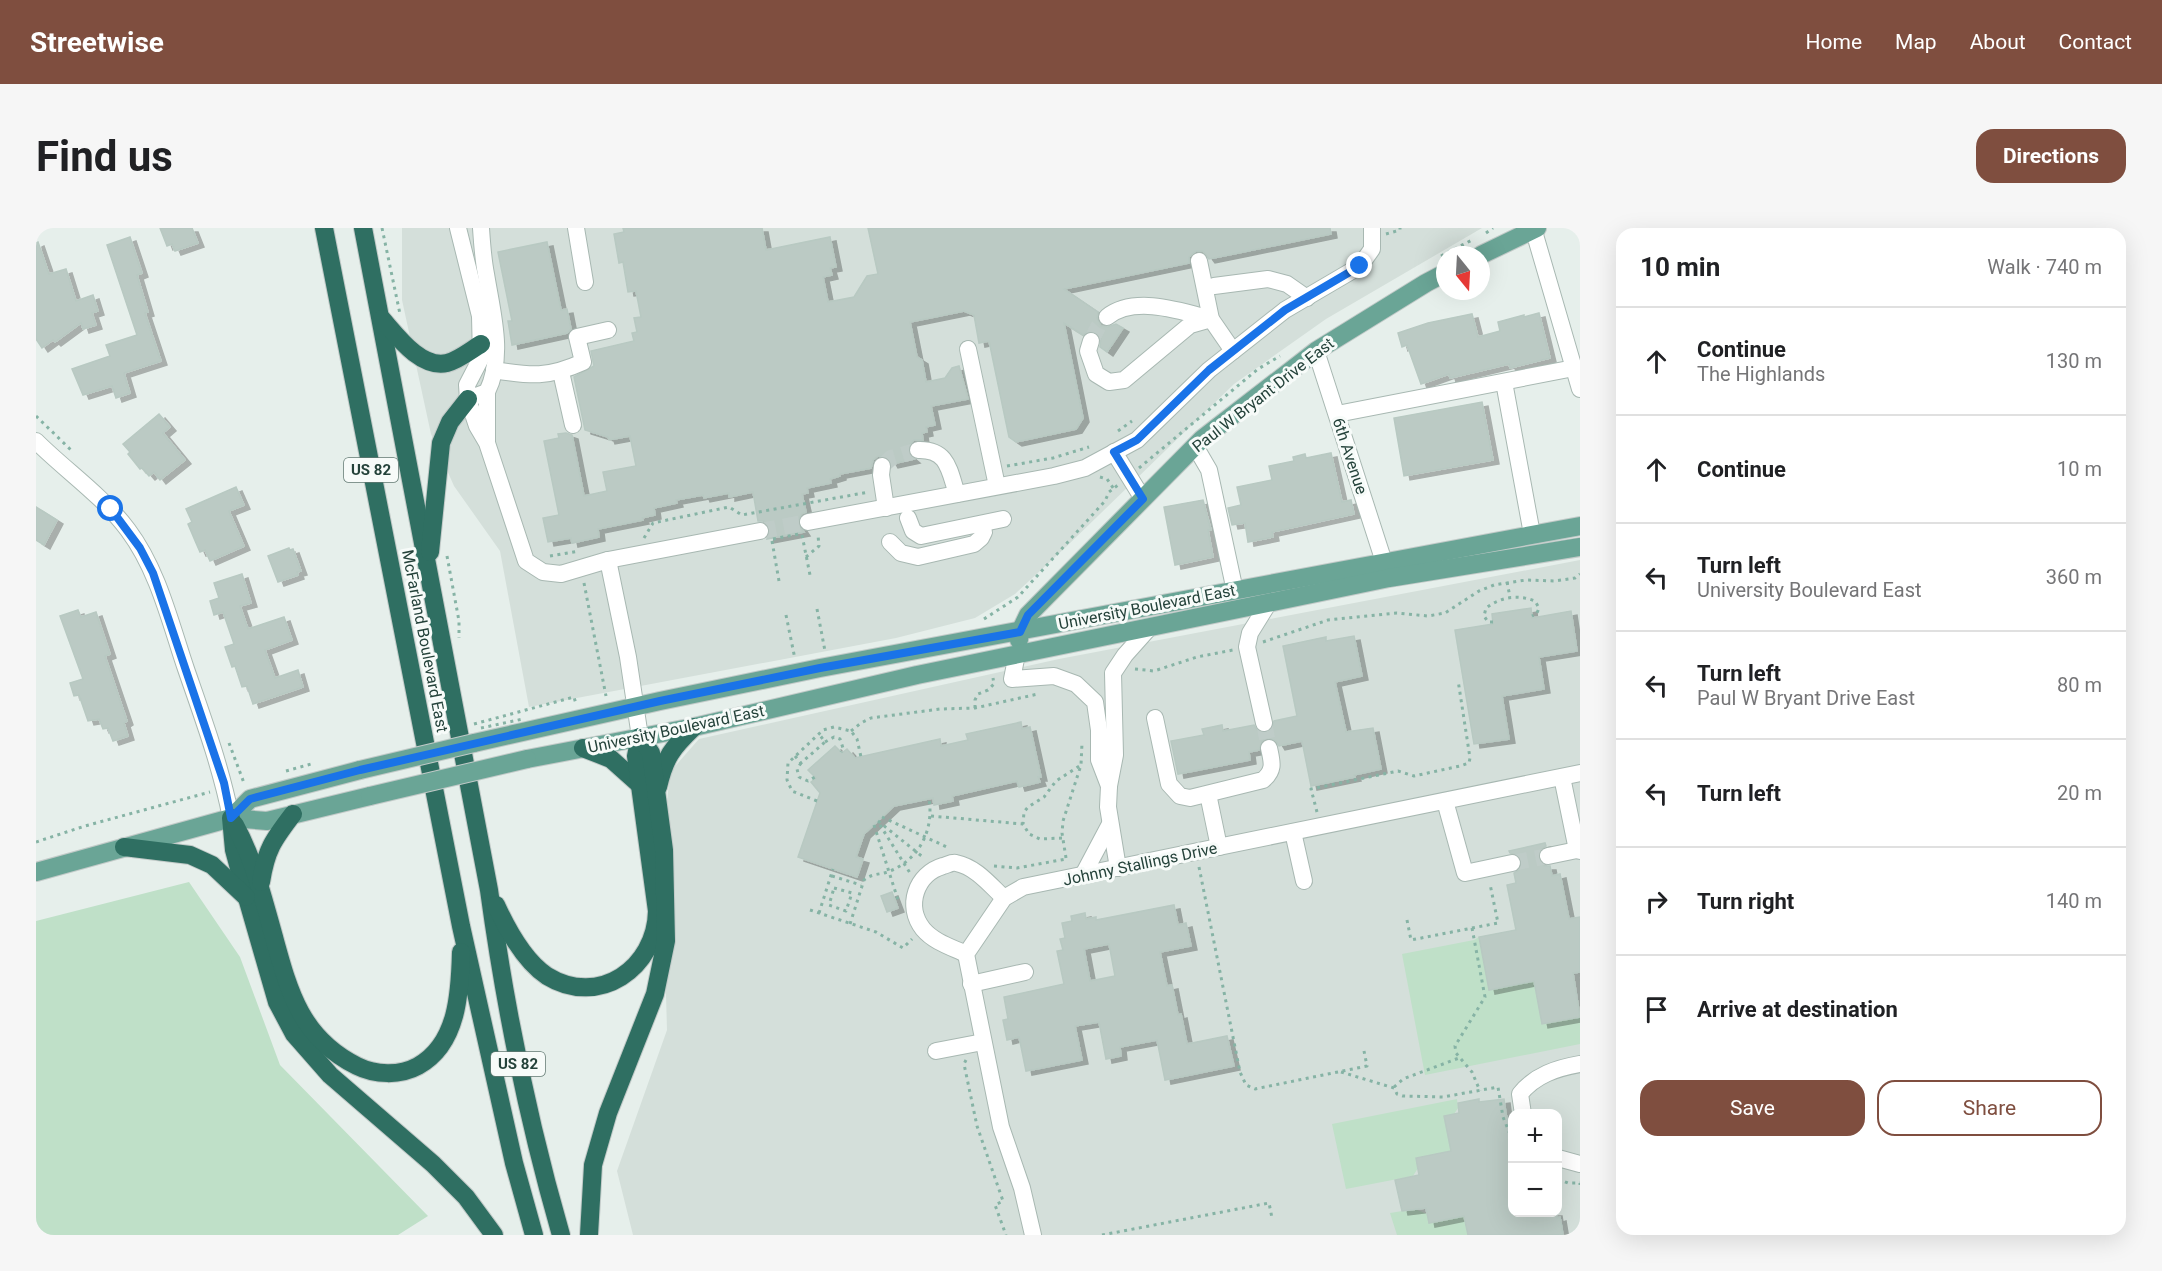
<!DOCTYPE html>
<meta charset="utf-8">
<style>
:root{--surface:#fff;--page:#f6f6f6;--text:#202124;--muted:#757577;--line:#e0e0e0;--accent:#7f4e3f}
body{margin:0;font-family:Roboto,sans-serif;background:var(--page);color:var(--text)}
.controls{position:absolute;right:18px;bottom:18px;display:grid;overflow:hidden;border-radius:12px;box-shadow:0 6px 24px #0002}
.controls button{width:54px;height:54px;display:grid;place-items:center;padding:0;border:0;border-bottom:2px solid var(--line);background:var(--surface);color:var(--text);font:30px sans-serif}
.compass{position:absolute;left:1400px;top:18px;width:54px;height:54px;border-radius:50%;background:var(--surface);box-shadow:0 6px 24px #0002;rotate:162deg}
.stop{position:absolute;width:18px;height:18px;margin:-14px;border:4px solid #1a73e8;border-radius:50%;background:#fff}
.stop.end{background:#1a73e8;border-color:#fff;box-shadow:0 2px 6px #0008}
.list{margin:0;padding:0;list-style:none}
h2{display:flex;justify-content:space-between;align-items:center;height:78px;margin:0;padding:0 24px;font-size:26px}
h2 small{font-size:20px;font-weight:400;color:var(--muted)}
.list li{display:grid;grid-template-columns:39px 1fr auto;gap:18px;align-items:center;box-sizing:border-box;height:108px;padding:0 24px;border-top:2px solid var(--line)}
.list b{display:block;font-size:22px;white-space:nowrap}
.list p{margin:0;font-size:20px;white-space:nowrap;color:var(--muted)}
.list em{font-size:20px;font-style:normal;color:var(--muted)}
.actions{display:flex;gap:12px;padding:18px 24px}
.actions a{flex:1;padding:14px 0;border:2px solid var(--accent);border-radius:18px;text-align:center;font-size:21px;color:var(--accent)}
.actions .main{background:var(--accent);color:#fff}
.icon{flex:none;width:33px;height:33px;fill:none;stroke:currentColor;stroke-width:2;stroke-linecap:round;stroke-linejoin:round}
.map{position:relative;flex:none;width:1544px;height:1007px;overflow:hidden;border-radius:18px}
header{display:flex;align-items:center;gap:36px;box-sizing:border-box;height:84px;padding:0 30px;background:var(--accent);color:#fff}
header strong{font-size:28px}
nav{display:flex;gap:33px;margin-inline-start:auto;font-size:21px}
.intro{display:flex;align-items:center;justify-content:space-between;box-sizing:border-box;height:144px;padding:0 36px}
h1{margin:0;font-size:42px}
.button{padding:15px 27px;border-radius:18px;background:var(--accent);color:#fff;font-size:21px;font-weight:700}
main{display:flex;gap:36px;padding:0 36px}
aside{flex:1;background:var(--surface);border-radius:18px;box-shadow:0 6px 24px #0002}
.map>svg:first-child{display:block}
</style>
<header>
<strong>Streetwise</strong>
<nav><a>Home</a><a>Map</a><a>About</a><a>Contact</a></nav>
</header>
<div class="intro"><h1>Find us</h1><a class="button">Directions</a></div>
<main>
<div class="map">
<svg width="1544" height="1007" viewBox="0 0 1544 1007">
<defs>
<filter id="shadow"><feDropShadow dx="6" dy="4" stdDeviation="0" flood-color="#0004"/></filter>
</defs>
<rect width="100%" height="100%" fill="#e6efeb"/>
<!-- built -->
<g fill="#d4dfda" fill-rule="evenodd">
<polygon points="366,0 1446,0 1290,91 1198,156 1031,318 979,366 939,390 860,410 493,479 464,323 418,258 395,206 366,72"/>
<path d="M1544,332V1007H597L581,943L631,802L626,624L634,544L663,511L1023,431ZM1476,886H1522V984H1476Z"/>
</g>
<!-- green -->
<g fill="#bfe0c8">
<polygon points="153,654 204,729 244,837 392,988 362,1007 0,1007 0,693"/>
<polygon points="1443,709 1453,762 1498,753 1506,796 1544,789 1544,816 1389,847 1366,726 1438,712"/>
<polygon points="1421,871 1422,880 1418,886 1415,923 1380,930 1382,940 1377,948 1310,961 1296,896"/>
<polygon points="1379,981 1391,986 1393,994 1428,988 1432,1007 1361,1007 1354,985"/>
</g>
<!-- building -->
<g fill="#bbcac4" stroke="#b8c9c2" stroke-width="1.5" fill-rule="evenodd" filter="url(#shadow)">
<polygon points="124,0 156,0 162,15 139,23 136,16 131,18"/>
<polygon points="587,0 726,0 730,22 794,9 800,39 794,40 796,47 787,49 792,74 818,69 831,48 842,46 832,0 1294,0 1295,6 1173,31 1167,23 1160,23 1153,29 1153,35 1028,61 1062,84 1061,90 1065,98 1072,99 1080,96 1087,100 1071,124 1064,119 1065,111 1062,105 1053,103 1047,107 1028,95 1047,190 1040,201 980,214 973,209 953,113 943,115 938,87 928,83 874,94 881,129 886,132 890,154 909,150 916,140 923,138 932,171 895,178 899,197 890,199 891,204 886,205 887,212 878,212 873,217 872,226 878,231 856,236 852,229 842,228 837,232 835,240 804,246 804,248 794,251 795,255 771,260 772,265 766,266 770,284 765,286 762,295 768,304 731,311 734,300 728,293 722,293 717,264 693,269 693,265 668,270 667,267 640,272 641,275 618,280 619,287 606,290 607,292 562,301 563,309 536,315 535,310 512,314 507,290 523,287 508,213 523,210 522,206 530,205 536,207 548,268 571,263 567,244 600,238 594,208 573,212 572,209 549,202 538,149 558,138 555,123 598,113 596,105 601,104 598,90 605,89 600,63 592,64 587,34 583,35 578,6 588,4"/>
<polygon points="94,9 106,45 101,47 112,84 109,85 125,133 88,145 94,165 80,170 76,158 47,167 36,141 74,128 70,117 101,107 71,17"/>
<polygon points="2,14 13,46 30,41 40,73 57,67 62,83 56,85 60,97 47,101 45,95 19,114 17,112 6,120 0,111 0,15"/>
<polygon points="511,14 525,82 531,81 535,101 531,105 476,117 472,93 476,93 462,24"/>
<polygon points="1503,85 1514,130 1474,140 1473,136 1414,150 1413,146 1385,156 1371,117 1366,119 1362,105 1392,95 1436,86 1442,109 1464,103 1462,94 1488,87 1488,89"/>
<polygon points="1446,174 1457,232 1368,248 1358,190"/>
<polygon points="123,186 134,199 127,205 149,232 124,252 118,244 113,248 106,240 104,241 92,226 94,224 87,216"/>
<polygon points="1295,225 1306,274 1315,272 1318,286 1236,304 1237,309 1212,314 1209,295 1196,297 1192,280 1205,277 1201,259 1236,252 1233,238 1258,233 1257,229 1269,226 1270,230"/>
<polygon points="200,259 208,277 193,283 208,318 174,333 169,322 164,324 160,315 152,296 156,294 150,281"/>
<polygon points="1167,272 1175,302 1172,302 1177,329 1139,337 1128,279"/>
<polygon points="0,279 21,292 8,317 0,312"/>
<polygon points="253,320 254,322 257,321 265,343 261,344 262,347 242,354 232,328"/>
<polygon points="206,346 215,375 204,378 212,401 248,389 256,412 229,422 239,450 262,442 267,459 217,476 211,458 206,459 199,438 196,439 189,419 198,416 187,384 178,387 174,373 183,370 178,355"/>
<polygon points="1495,380 1496,390 1535,383 1541,423 1503,429 1508,461 1466,468 1473,511 1438,516 1419,402 1457,396 1456,386"/>
<polygon points="42,382 45,389 60,384 74,426 69,428 91,493 88,495 92,508 77,513 72,500 67,501 63,491 52,493 43,467 38,468 34,455 47,451 24,388"/>
<polygon points="1318,408 1326,448 1299,454 1310,504 1337,500 1345,541 1318,547 1319,549 1275,558 1266,513 1243,518 1240,513 1231,510 1226,513 1223,522 1213,524 1214,532 1142,546 1135,513 1168,507 1166,501 1186,497 1187,503 1218,497 1221,502 1230,505 1235,502 1238,493 1261,488 1247,418 1290,409 1290,413"/>
<polygon points="985,494 986,501 994,499 1005,549 1002,549 1004,554 983,559 981,553 916,568 917,573 898,577 897,570 858,578 828,606 820,629 827,631 821,649 762,629 784,565 775,554 780,550 772,542 799,518 806,525 811,521 819,530 904,511 905,518 932,512 930,506"/>
<polygon points="1509,615 1510,618 1502,624 1502,631 1508,638 1514,638 1516,648 1524,646 1533,691 1544,689 1544,744 1537,745 1544,789 1506,796 1498,753 1453,762 1443,709 1480,702 1471,657 1480,655 1478,645 1483,642 1486,633 1483,628 1474,625 1473,623"/>
<polygon points="856,664 862,680 851,684 845,668"/>
<path d="M1138,677L1142,697L1150,695L1155,718L1124,724L1131,758L1136,757L1142,787L1145,786L1151,816L1191,808L1198,838L1129,852L1121,812L1084,819L1085,828L1070,831L1063,794L1039,798L1046,832L990,843L983,809L971,812L967,792L972,791L968,769L1028,756L1021,723L1027,722L1024,711L1029,710L1026,695L1036,693L1035,688L1049,685L1050,691L1060,689V692ZM1073,716L1079,748L1054,753L1048,721Z"/>
<polygon points="1443,871 1443,874 1468,871 1470,886 1476,904 1476,984 1520,984 1521,990 1524,989 1527,1007 1432,1007 1428,988 1393,995 1390,980 1366,983 1359,952 1383,947 1380,930 1415,923 1408,888 1423,885 1422,875"/>
</g>
<g fill="none" stroke-linecap="round" stroke-linejoin="round">
<!-- minor-tunnel -->
<g stroke="#bfccc8" stroke-width="16" stroke-dasharray="16 8" stroke-linecap="butt">
<polyline points="1055,113 1062,99 1071,89"/>
<polyline points="846,238 855,230 882,222"/>
<polyline points="724,303 772,294"/>
<polyline points="1228,495 1233,520"/>
<polyline points="1476,635 1512,628"/>
</g>
<defs>
<g id="minor">
<polyline points="422,0 444,88 445,130 431,157 432,171 441,198 451,215 490,333 507,344 525,346 572,332 724,303"/>
<polyline points="540,0 549,54"/>
<polyline points="1497,0 1544,161"/>
<polyline points="1163,33 1175,91 1197,123"/>
<polyline points="1178,58 1232,51 1251,56 1271,70"/>
<path d="M1055,113L1052,123L1060,146L1073,154L1088,152L1154,97L1175,91C1145,83 1098,67 1071,89"/>
<polyline points="932,121 961,258"/>
<polyline points="1280,123 1348,334"/>
<path d="M458,142C495,148 512,150 547,134L541,109L572,102"/>
<polyline points="525,144 537,197"/>
<polyline points="1468,154 1496,306"/>
<path d="M432,171L451,164C469,128 456,84 450,46C447,31 446,15 445,0"/>
<polyline points="1301,186 1538,140"/>
<path d="M0,213C30,243 66,267 92,302C122,342 134,394 150,441C167,490 185,539 195,590"/>
<polyline points="451,214 451,164"/>
<polyline points="1159,218 1173,242 1199,363"/>
<path d="M882,222C912,221 913,242 921,266"/>
<polyline points="1078,224 1107,271"/>
<polyline points="846,238 845,247 850,280"/>
<polyline points="872,290 877,303 885,308 967,291"/>
<polyline points="772,294 1018,248 1049,240 1101,212 1173,142 1249,82 1324,38 1336,21 1336,0"/>
<polyline points="854,314 865,325 882,329 938,316 945,310 948,304"/>
<polyline points="572,332 592,429 604,509"/>
<polyline points="981,426 976,451 1018,448 1040,456 1059,474 1063,502 1063,532 1073,558"/>
<path d="M1119,490L1133,556L1144,568L1154,570L1227,552C1239,542 1236,534 1233,520"/>
<polyline points="1228,495 1211,419 1214,405 1232,376"/>
<polyline points="1526,549 1541,622 1544,623"/>
<polyline points="1172,566 1183,619"/>
<polyline points="1409,573 1429,645 1476,635"/>
<polyline points="1257,604 1268,653"/>
<polyline points="1512,628 1541,622"/>
<polyline points="1082,640 1072,579 1073,558 1079,527 1077,445 1089,427 1114,399"/>
<polyline points="1047,647 1074,596"/>
<path d="M930,726C915,719 898,714 887,701C869,678 880,646 907,638C911,637 916,634 920,635C940,639 954,657 968,670"/>
<polyline points="935,756 989,744"/>
<polyline points="900,823 947,814"/>
<path d="M1487,886L1484,866C1499,847 1521,840 1544,836"/>
<polyline points="1522,930 1544,936"/>
<polyline points="997,1007 986,960 965,899 930,726 968,670 987,659 1544,545"/>
</g>
<g id="major">
<polyline points="1445,27 1501,0"/>
<polyline points="983,412 984,404 992,387 1166,211 1280,123 1390,55 1409,45"/>
<polyline points="438,515 624,473 784,440 1544,298"/>
<polyline points="491,531 658,499 881,447 1353,350 1544,319"/>
<polyline points="195,590 214,571 324,542"/>
<polyline points="0,644 195,590 231,593 334,568"/>
</g>
<g id="highway">
<polyline points="288,0 425,698 478,935 498,1007"/>
<path d="M327,0L453,662C469,779 492,893 525,1007"/>
<path d="M346,91C361,108 385,141 411,135C423,132 435,122 445,116"/>
<polyline points="394,324 405,215 414,194 432,171"/>
<polyline points="547,520 575,531 603,556"/>
<path d="M622,559C629,529 636,520 658,499"/>
<polyline points="195,590 198,622 211,670 241,774 258,806 294,847 397,936 430,969 458,1007"/>
<path d="M199,597C218,632 227,670 238,709C253,764 265,810 321,838C339,847 364,848 382,838C422,816 424,764 425,724"/>
<polyline points="88,619 154,627 176,637 210,669"/>
<path d="M225,654C230,622 237,612 257,586"/>
<path d="M460,677C471,701 488,733 511,748C563,780 620,740 621,683L600,528L604,509"/>
<polyline points="553,1007 557,937 572,885 619,766 630,713 628,622 615,525 604,509"/>
</g>
</defs>
<!-- minor casing -->
<use href="#minor" stroke="#a8b8b2" stroke-width="18"/>
<!-- major casing -->
<use href="#major" stroke="#c2cac8" stroke-width="20"/>
<!-- highway casing -->
<use href="#highway" stroke="#c2cac8" stroke-width="20"/>
<!-- path -->
<g stroke="#86b3a5" stroke-width="3" stroke-dasharray="3 4.5" stroke-linecap="butt">
<polyline points="346,0 364,86"/>
<polyline points="1450,5 1457,0"/>
<polyline points="1350,6 1364,2 1364,0"/>
<polyline points="1405,28 1436,12"/>
<polyline points="0,188 37,224"/>
<polyline points="1082,203 1096,193"/>
<polyline points="971,238 1017,230 1053,219"/>
<polyline points="1103,240 1222,141 1244,128"/>
<polyline points="1064,249 1071,251 1078,261"/>
<polyline points="766,307 774,347"/>
<polyline points="608,310 617,295 693,279 706,287 833,264"/>
<polyline points="737,311 763,306"/>
<polyline points="736,313 743,353"/>
<polyline points="411,328 423,393 423,410"/>
<polyline points="514,328 543,323"/>
<polyline points="770,329 783,318 782,307"/>
<polyline points="1471,354 1474,369"/>
<polyline points="548,355 570,468"/>
<polyline points="781,381 789,423"/>
<polyline points="750,387 759,431"/>
<polyline points="948,391 982,369 1069,273 1073,264 1082,257"/>
<path d="M1457,394H1452L1448,388L1450,380C1465,369 1481,366 1499,373L1503,380L1501,385L1496,388"/>
<polyline points="1227,414 1292,392 1361,385 1392,388 1409,385 1443,363 1458,357 1490,352 1519,353 1539,350 1544,346"/>
<polyline points="1099,441 1118,443 1161,429 1197,422"/>
<polyline points="939,480 939,472 942,466 952,462 958,456 957,450"/>
<polyline points="438,496 538,469 540,476"/>
<polyline points="815,503 825,495 835,490 904,481 939,480 1002,466"/>
<polyline points="789,514 798,509 804,511 807,520 805,524"/>
<polyline points="193,515 208,555"/>
<polyline points="759,528 765,535 789,514 783,506"/>
<polyline points="765,535 761,541 763,549 772,553 779,549"/>
<polyline points="250,543 275,536"/>
<polyline points="781,573 756,563 751,552 752,535 787,502 798,499 815,503 821,511 825,529"/>
<polyline points="1281,584 1275,561 1362,543 1378,548 1424,538 1433,535 1434,530 1422,452"/>
<polyline points="895,588 987,596"/>
<polyline points="846,589 913,620"/>
<polyline points="842,593 888,630"/>
<polyline points="838,597 862,672"/>
<polyline points="844,597 874,645"/>
<polyline points="1026,610 1004,611 993,606 987,596 988,584 992,579 1008,569 1020,553 1045,537"/>
<polyline points="0,614 49,598 174,564"/>
<polyline points="1030,630 1026,605 1027,593 1045,537 1046,515"/>
<polyline points="958,638 981,640 1030,631"/>
<polyline points="1163,639 1204,844 1210,857 1219,861 1331,838 1328,823"/>
<polyline points="796,648 825,657"/>
<polygon points="798,660 816,665 810,683 793,677"/>
<polyline points="774,682 840,704 867,720 876,711"/>
<polyline points="783,685 797,641"/>
<polyline points="1371,692 1375,712 1462,695 1454,656"/>
<path d="M814,696L828,652C836,645 845,647 854,643C884,631 898,601 893,571"/>
<polyline points="1436,700 1449,769 1419,818 1420,825 1436,844 1444,863"/>
<polyline points="930,832 928,836 941,898 967,973 959,977 970,1007"/>
<polyline points="1305,844 1358,860 1361,866 1367,868 1407,869 1462,859 1467,889 1476,911"/>
<polyline points="1358,859 1367,851 1423,830"/>
<polyline points="1522,951 1532,955 1544,955 1544,957"/>
<polyline points="1066,1007 1233,975 1236,990"/>
</g>
<!-- minor -->
<use href="#minor" stroke="#fff" stroke-width="16"/>
<!-- major -->
<use href="#major" stroke="#6aa596" stroke-width="18"/>
<!-- highway -->
<use href="#highway" stroke="#2f6f62" stroke-width="18"/>
<defs>
<g id="major-bridge">
<polyline points="324,542 438,515"/>
<polyline points="334,568 491,531"/>
</g>
</defs>
<!-- major-bridge casing -->
<use href="#major-bridge" stroke="#c2cac8" stroke-width="20" stroke-linecap="butt"/>
<!-- path-bridge -->
<polyline stroke="#86b3a5" stroke-width="3" stroke-dasharray="3 4.5" stroke-linecap="butt" points="445,500 487,491"/>
<!-- major-bridge -->
<use href="#major-bridge" stroke="#6aa596" stroke-width="18"/>
</g>
<g fill="none" stroke-linecap="round" stroke-linejoin="round">
<!-- route -->
<polyline stroke="#1a73e8" stroke-width="8" points="75,281 104,320 117,345 188,555 195,590 214,571 324,542 624,473 784,440 984,404 992,387 1107,271 1078,224 1101,212 1173,142 1249,82 1324,38"/>
</g>
<g text-anchor="middle" dominant-baseline="central" stroke-width="6" stroke-linejoin="round" paint-order="stroke">
<!-- shield labels -->
<g fill="#f7fbf9" stroke="#637a73" stroke-width="1.5">
<rect x="308" y="230" width="54" height="24" rx="4.5"/>
<rect x="455" y="824" width="54" height="24" rx="4.5"/>
</g>
<g font-size="15" font-weight="bold" fill="#24423a">
<text x="335" y="242">US 82</text>
<text x="482" y="836">US 82</text>
</g>
<!-- street labels -->
<g font-size="16" fill="#24423a" stroke="#f7fbf9">
<text transform="translate(1227 167) rotate(-38)">Paul W Bryant Drive East</text>
<text transform="translate(1314 228) rotate(72)">6th Avenue</text>
<text transform="translate(1111 379) rotate(-11)">University Boulevard East</text>
<text transform="translate(389 413) rotate(79)">McFarland Boulevard East</text>
<text transform="translate(640 501) rotate(-12)">University Boulevard East</text>
<text transform="translate(1104 636) rotate(-12)">Johnny Stallings Drive</text>
</g>
</g>
</svg>
<div class="controls">
<button>+</button>
<button>−</button>
</div>
<svg class="compass" viewBox="-18 -18 36 36"><path d="M0-13l5 13h-10z" fill="#e53935"/><path d="M0 13l5-13h-10z" fill="#757577"/></svg>
<div class="stop" style="left:75px;top:281px"></div>
<div class="stop end" style="left:1324px;top:38px"></div>
</div>
<aside>
<h2>10 min<small>Walk · 740 m</small></h2>
<ul class="list">
<li><svg class="icon" aria-label="ahead" viewBox="0 0 24 24"><path d="M12 20V5M6 11l6-6 6 6"/></svg><div><b>Continue</b><p>The Highlands</p></div><em>130 m</em></li>
<li><svg class="icon" aria-label="ahead" viewBox="0 0 24 24"><path d="M12 20V5M6 11l6-6 6 6"/></svg><div><b>Continue</b></div><em>10 m</em></li>
<li><svg class="icon" aria-label="left" viewBox="0 0 24 24"><path d="M17 20v-9H6M10 6l-5 5 5 5"/></svg><div><b>Turn left</b><p>University Boulevard East</p></div><em>360 m</em></li>
<li><svg class="icon" aria-label="left" viewBox="0 0 24 24"><path d="M17 20v-9H6M10 6l-5 5 5 5"/></svg><div><b>Turn left</b><p>Paul W Bryant Drive East</p></div><em>80 m</em></li>
<li><svg class="icon" aria-label="left" viewBox="0 0 24 24"><path d="M17 20v-9H6M10 6l-5 5 5 5"/></svg><div><b>Turn left</b></div><em>20 m</em></li>
<li><svg class="icon" aria-label="right" viewBox="0 0 24 24"><path d="M7 20v-9h11M14 6l5 5-5 5"/></svg><div><b>Turn right</b></div><em>140 m</em></li>
<li><svg class="icon" aria-label="arrive" viewBox="0 0 24 24"><path d="M6 21V4h12l-3 4 3 4H6"/></svg><div><b>Arrive at destination</b></div></li>
</ul>
<div class="actions"><a class="main">Save</a><a>Share</a></div>
</aside>
</main>
